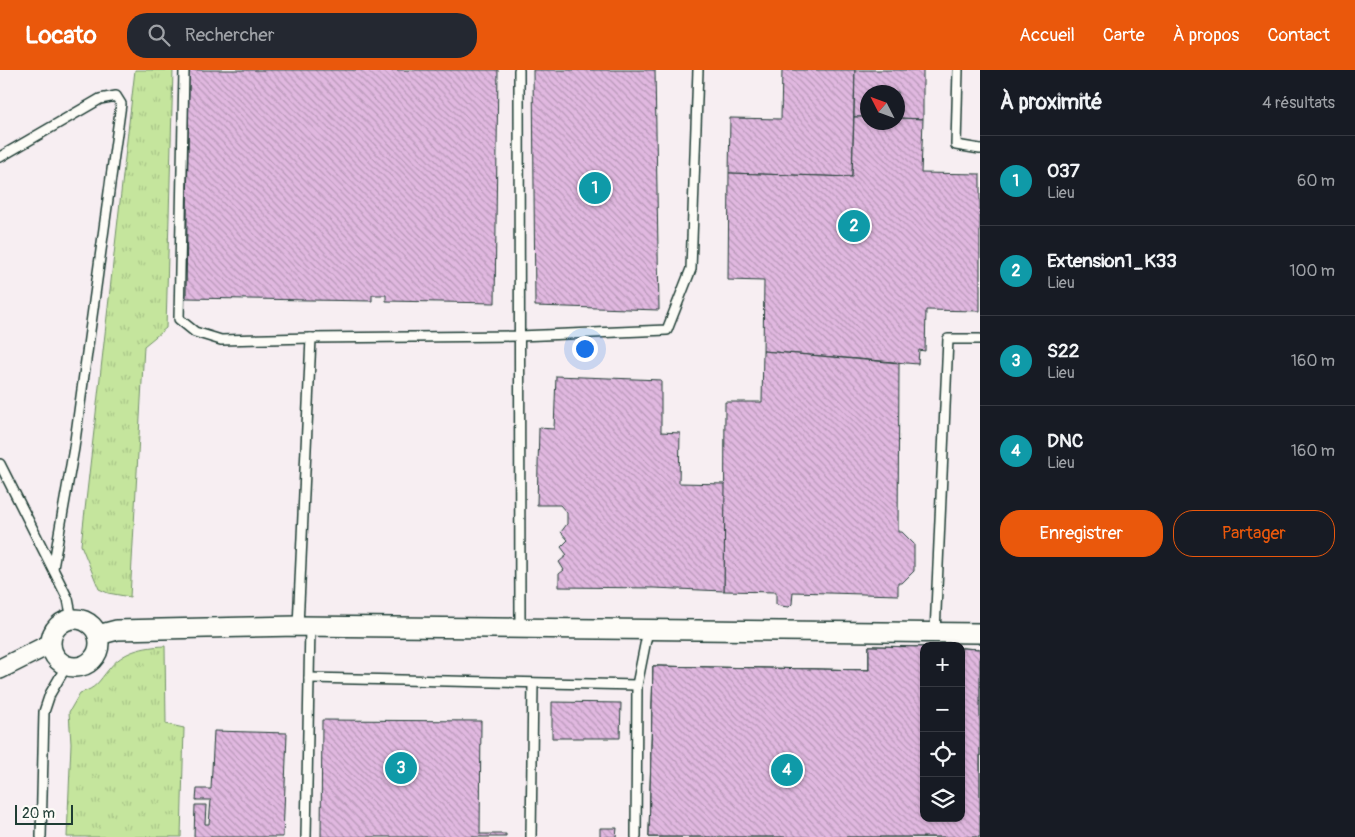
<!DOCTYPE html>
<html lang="fr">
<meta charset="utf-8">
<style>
:root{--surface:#171b24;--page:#242831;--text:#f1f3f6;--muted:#9ea1a6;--line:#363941;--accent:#ea580c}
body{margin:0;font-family:Pangolin,sans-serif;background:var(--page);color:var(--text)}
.controls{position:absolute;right:15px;bottom:15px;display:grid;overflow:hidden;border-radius:10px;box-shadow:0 1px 4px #0004}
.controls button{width:45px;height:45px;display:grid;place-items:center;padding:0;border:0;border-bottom:1px solid var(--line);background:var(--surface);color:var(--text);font:25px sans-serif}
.compass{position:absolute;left:860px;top:15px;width:45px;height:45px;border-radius:50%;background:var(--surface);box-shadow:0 1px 4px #0004;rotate:312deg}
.scale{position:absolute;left:15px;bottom:12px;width:58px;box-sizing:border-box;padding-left:5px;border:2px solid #1f3d34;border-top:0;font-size:14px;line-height:18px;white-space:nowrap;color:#1f3d34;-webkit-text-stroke:4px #fdfcf7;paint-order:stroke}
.you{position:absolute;left:584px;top:278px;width:18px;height:18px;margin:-12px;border:4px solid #fff;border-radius:50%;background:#1a73e8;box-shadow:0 0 0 8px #1a73e833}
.badge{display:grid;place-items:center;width:32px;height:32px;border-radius:50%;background:var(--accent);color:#fff;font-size:16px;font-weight:700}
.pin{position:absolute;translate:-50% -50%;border:2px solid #fff;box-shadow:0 1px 5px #0006}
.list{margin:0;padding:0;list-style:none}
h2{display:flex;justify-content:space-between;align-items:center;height:65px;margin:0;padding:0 20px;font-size:21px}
h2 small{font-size:16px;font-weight:400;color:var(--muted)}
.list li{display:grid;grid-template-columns:32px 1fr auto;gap:15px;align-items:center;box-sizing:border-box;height:90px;padding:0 20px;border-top:1px solid var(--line)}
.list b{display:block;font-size:19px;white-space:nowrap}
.list p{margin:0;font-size:16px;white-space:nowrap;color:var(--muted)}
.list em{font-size:16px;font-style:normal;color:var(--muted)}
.actions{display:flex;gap:10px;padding:15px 20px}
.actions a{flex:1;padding:11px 0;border:1px solid var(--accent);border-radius:20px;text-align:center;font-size:18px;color:var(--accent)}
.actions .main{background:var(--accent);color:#fff}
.icon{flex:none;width:28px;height:28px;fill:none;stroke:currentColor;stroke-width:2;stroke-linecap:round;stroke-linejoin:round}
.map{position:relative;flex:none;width:980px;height:767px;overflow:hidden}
header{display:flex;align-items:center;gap:30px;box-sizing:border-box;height:70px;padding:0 25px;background:var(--accent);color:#fff}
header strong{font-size:24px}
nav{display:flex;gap:28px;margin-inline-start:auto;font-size:18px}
.search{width:350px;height:45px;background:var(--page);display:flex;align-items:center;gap:12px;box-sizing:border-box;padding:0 18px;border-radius:20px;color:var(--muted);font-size:19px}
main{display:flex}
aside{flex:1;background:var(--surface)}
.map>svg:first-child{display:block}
</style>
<header>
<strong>Locato</strong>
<div class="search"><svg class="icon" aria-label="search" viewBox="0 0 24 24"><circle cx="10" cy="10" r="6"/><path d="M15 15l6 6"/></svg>Rechercher</div>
<nav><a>Accueil</a><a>Carte</a><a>À propos</a><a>Contact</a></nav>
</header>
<main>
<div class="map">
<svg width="980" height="767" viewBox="0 0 980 767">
<defs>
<pattern id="grass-tufts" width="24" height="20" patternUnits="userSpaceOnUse" patternTransform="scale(1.25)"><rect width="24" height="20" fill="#c5e59d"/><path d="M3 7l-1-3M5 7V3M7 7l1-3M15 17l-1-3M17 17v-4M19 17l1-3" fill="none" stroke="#a9c588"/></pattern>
<pattern id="building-back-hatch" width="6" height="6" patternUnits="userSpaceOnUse" patternTransform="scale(1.25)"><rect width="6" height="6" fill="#e1b8e0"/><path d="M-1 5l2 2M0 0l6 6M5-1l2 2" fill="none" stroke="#b697b6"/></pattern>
</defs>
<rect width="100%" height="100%" fill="#f7eef2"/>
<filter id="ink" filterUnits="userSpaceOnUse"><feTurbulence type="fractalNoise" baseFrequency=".02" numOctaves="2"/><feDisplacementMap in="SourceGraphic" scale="10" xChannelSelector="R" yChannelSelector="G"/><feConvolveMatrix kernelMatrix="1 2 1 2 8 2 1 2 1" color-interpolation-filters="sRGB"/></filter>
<g filter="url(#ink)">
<!-- grass -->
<g fill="url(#grass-tufts)" stroke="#729168">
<polygon points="135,0 173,0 166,258 144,276 130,527 108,523 99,519 81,475"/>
<path d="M165,576L166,654L184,658L181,767H67L71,674L69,642L80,623C97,618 98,612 109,599C123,581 143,577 165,576Z"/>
</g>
<!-- building -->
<g fill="url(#building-back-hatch)" stroke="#1f3d34">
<polygon points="189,0 498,0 495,233 386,231 386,225 372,225 372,231 186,228"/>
<polygon points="533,0 655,0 659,240 535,236"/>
<polygon points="782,0 855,0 852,107 729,103 730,48 781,49"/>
<polygon points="855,0 923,0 923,49 898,48 898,22 868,22 868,47 854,47"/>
<polygon points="854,47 868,47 868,52 898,52 898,48 923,49 921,103 980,104 980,241 926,240 925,281 919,280 918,294 763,281 764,211 728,210 729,103 852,107"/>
<polygon points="763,281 899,293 898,462 902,462 914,474 914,501 902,513 898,513 898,525 793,522 792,534 789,537 780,536 776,534 776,522 724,521 725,332 762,332"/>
<polygon points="556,306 661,310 661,362 680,363 679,413 725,414 724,521 654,518 559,517 559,504 564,500 559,492 567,485 561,477 568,470 561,462 567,454 567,443 560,435 537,435 539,358 554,359"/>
<polygon points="869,576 924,577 924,748 961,748 961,578 980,579 980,767 649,767 653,596 869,600"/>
<polygon points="869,576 924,577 924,748 961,748 961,578 980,579 980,767 649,767 653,596 869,600"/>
<polygon points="869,576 924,577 924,748 961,748 961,578 980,579 980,767 649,767 653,596 869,600"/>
<polygon points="552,632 621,633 620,668 552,668"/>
<polygon points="322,650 481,651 480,764 506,764 506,767 321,767"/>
<polygon points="214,661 287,663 283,767 194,767 195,735 206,735 205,754 209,754 211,730 196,730 197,719 211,719"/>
<polygon points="600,758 617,758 616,767 600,767"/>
</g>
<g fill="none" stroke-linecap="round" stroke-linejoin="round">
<defs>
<g id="lane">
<polyline points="184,0 179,249 195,262 221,270 311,268"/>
<polyline points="519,0 520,559"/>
<polyline points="958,0 956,75 980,79"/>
<polyline points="0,87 100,29 116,26 121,34 74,378 53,498"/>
<polyline points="0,394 68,529 72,549"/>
<polyline points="298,556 311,268 519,266 667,260 691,199 698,0"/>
<polyline points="935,563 948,269 980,269"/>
<polyline points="309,608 637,615"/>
<polyline points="41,767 44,642 50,624 67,595"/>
<polyline points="306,767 310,556"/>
<polyline points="531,767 533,613"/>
<polyline points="636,767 637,615 648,560"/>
</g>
<g id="street">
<circle cx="75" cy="573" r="24"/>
<polyline points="98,565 117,560 298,556 980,563"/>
<polyline points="0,599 44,577 51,576"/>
</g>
</defs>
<!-- lane casing -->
<use href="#lane" stroke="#1f3d34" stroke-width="12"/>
<!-- street casing -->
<use href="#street" stroke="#1f3d34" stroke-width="22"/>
<!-- lane -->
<use href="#lane" stroke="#fdfcf7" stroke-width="9"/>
<!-- street -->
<use href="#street" stroke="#fdfcf7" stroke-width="19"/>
</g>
</g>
</svg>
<div class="controls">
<button>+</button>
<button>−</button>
<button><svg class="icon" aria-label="locate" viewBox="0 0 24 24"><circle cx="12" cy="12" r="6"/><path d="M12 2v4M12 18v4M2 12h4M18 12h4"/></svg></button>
<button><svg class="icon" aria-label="layers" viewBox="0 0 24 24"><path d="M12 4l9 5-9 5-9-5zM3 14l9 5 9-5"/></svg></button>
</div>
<svg class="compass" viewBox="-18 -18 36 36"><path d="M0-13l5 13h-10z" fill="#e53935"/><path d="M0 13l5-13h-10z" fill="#9ea1a6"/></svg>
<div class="scale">20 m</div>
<div class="you"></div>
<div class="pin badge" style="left:595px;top:118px;background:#0f9aa8">1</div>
<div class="pin badge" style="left:854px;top:156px;background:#0f9aa8">2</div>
<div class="pin badge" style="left:401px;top:698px;background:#0f9aa8">3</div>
<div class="pin badge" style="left:787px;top:700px;background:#0f9aa8">4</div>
</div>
<aside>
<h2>À proximité<small>4 résultats</small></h2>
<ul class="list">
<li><span class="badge" style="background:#0f9aa8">1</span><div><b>O37</b><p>Lieu</p></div><em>60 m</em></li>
<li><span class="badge" style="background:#0f9aa8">2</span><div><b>Extension1_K33</b><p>Lieu</p></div><em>100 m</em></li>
<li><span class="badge" style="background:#0f9aa8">3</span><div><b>S22</b><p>Lieu</p></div><em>160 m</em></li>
<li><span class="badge" style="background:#0f9aa8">4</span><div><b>DNC</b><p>Lieu</p></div><em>160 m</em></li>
</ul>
<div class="actions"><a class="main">Enregistrer</a><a>Partager</a></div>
</aside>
</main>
